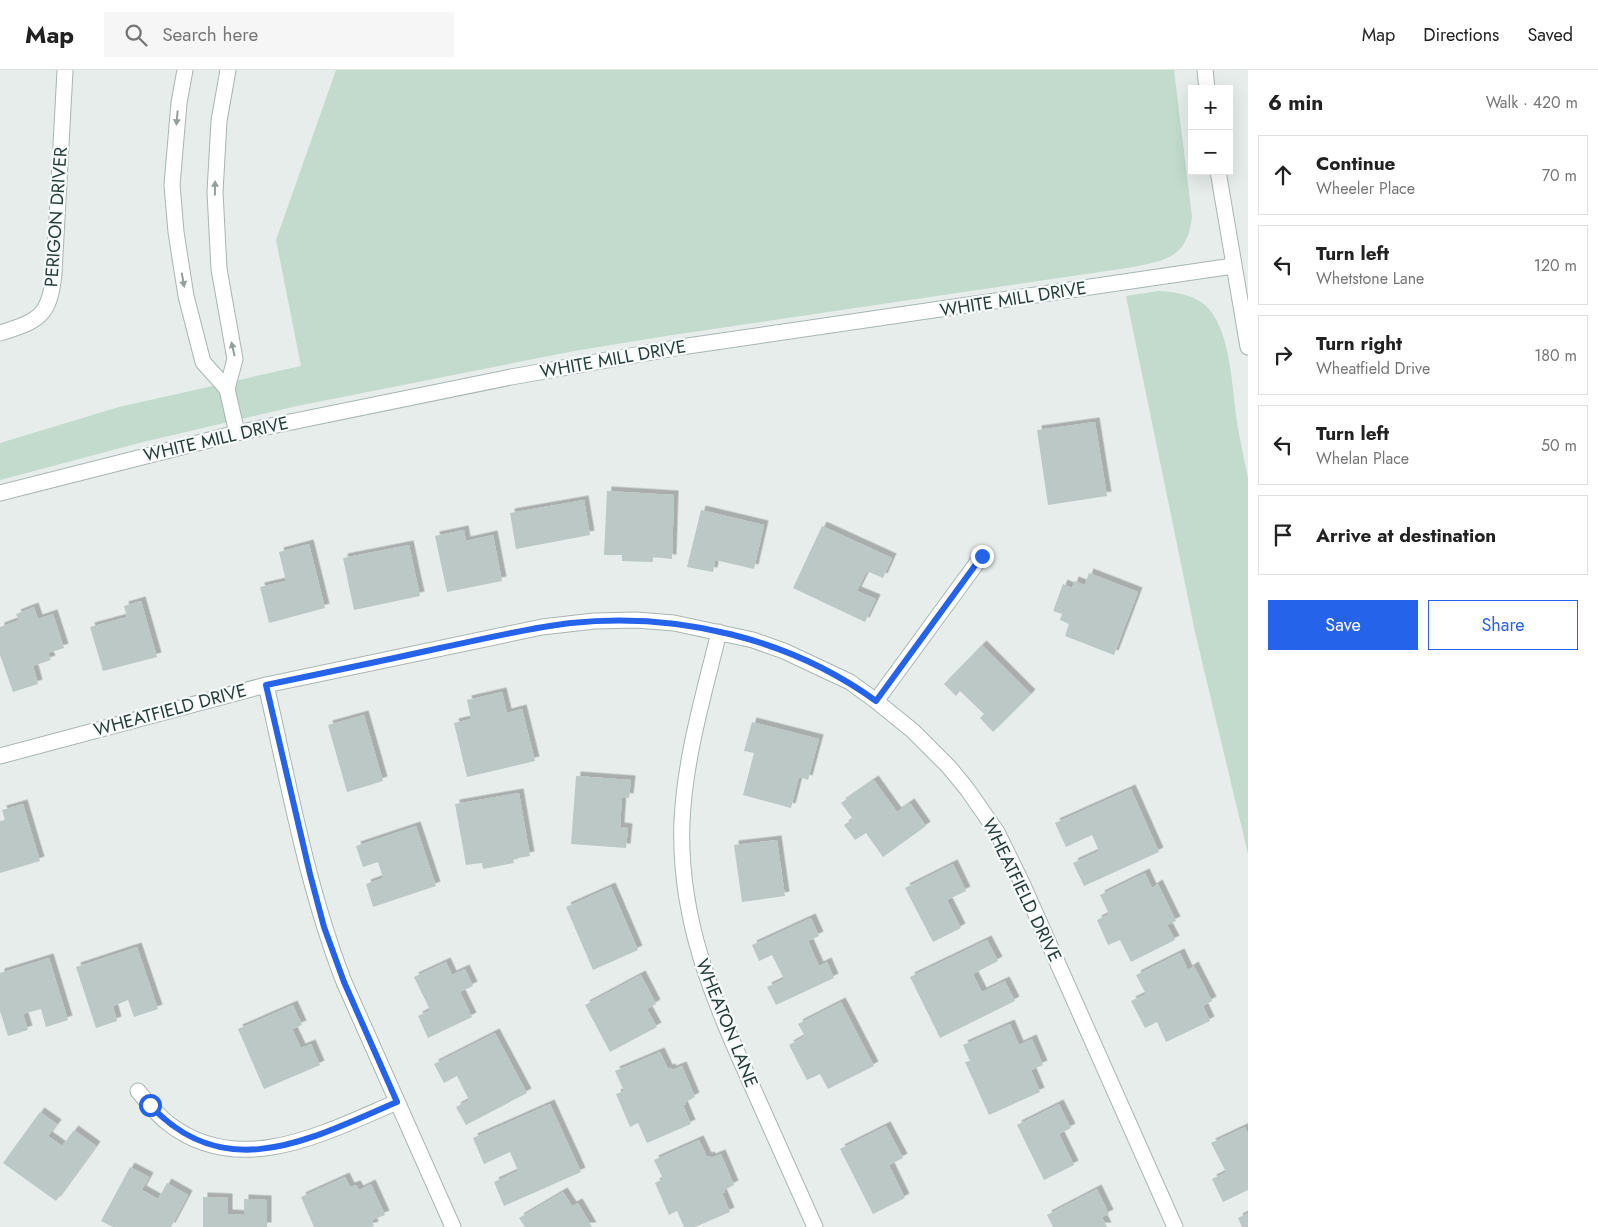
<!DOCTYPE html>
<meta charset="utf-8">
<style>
:root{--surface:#fff;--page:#f6f6f6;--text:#222;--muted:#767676;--line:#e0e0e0;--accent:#2563eb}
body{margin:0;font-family:Jost,sans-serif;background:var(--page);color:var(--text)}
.controls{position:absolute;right:15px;top:15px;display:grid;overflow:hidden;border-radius:0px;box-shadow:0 5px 20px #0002}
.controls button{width:45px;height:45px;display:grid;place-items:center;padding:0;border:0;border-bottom:1px solid var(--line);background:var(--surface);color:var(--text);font:25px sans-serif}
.stop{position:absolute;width:15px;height:15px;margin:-11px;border:4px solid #2563eb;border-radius:50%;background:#fff}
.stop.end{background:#2563eb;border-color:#fff;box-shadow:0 1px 5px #0008}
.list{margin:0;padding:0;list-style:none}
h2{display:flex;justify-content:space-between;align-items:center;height:65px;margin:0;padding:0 20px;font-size:21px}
h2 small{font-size:16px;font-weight:400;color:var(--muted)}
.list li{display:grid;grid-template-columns:32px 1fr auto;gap:15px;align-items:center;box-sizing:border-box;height:80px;margin:0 10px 10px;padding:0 10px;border:1px solid var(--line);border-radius:0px}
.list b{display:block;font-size:19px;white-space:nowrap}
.list p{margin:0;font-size:16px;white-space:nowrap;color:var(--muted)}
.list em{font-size:16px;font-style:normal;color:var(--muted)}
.actions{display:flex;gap:10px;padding:15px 20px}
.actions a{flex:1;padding:11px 0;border:1px solid var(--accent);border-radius:0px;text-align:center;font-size:18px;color:var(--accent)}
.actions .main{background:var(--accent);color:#fff}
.icon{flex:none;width:28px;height:28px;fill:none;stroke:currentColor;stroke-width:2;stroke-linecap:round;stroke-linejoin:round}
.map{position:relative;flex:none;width:1248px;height:1157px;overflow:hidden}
header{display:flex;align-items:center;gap:30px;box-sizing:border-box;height:70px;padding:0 25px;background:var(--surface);border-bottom:1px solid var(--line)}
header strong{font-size:24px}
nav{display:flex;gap:28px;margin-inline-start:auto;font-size:18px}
.search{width:350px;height:45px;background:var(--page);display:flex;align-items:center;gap:12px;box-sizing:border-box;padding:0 18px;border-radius:0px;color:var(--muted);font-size:19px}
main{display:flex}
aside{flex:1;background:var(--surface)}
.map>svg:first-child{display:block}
</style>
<header>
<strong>Map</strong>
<div class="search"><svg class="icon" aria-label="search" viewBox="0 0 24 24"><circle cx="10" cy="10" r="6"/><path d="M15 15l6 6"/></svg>Search here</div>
<nav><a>Map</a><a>Directions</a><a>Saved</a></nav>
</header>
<main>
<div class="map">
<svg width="1248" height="1157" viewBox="0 0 1248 1157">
<defs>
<filter id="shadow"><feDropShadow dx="4.5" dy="-4.5" stdDeviation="0" flood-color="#0004"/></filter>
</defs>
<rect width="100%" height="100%" fill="#e6edeb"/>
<!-- green -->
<g fill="#c2dbcd">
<path d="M336,0H1174L1192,147C1187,190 1163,191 1127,198L666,266L574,281L297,336L143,372L0,410V373L119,337L301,296L276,170Z"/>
<path d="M1159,221C1176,222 1196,225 1208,238C1231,263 1232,319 1237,352C1240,371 1244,389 1248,408V784L1195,562L1126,226Z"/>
</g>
<!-- building -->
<g fill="#bcc8c5" filter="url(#shadow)">
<polygon points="1095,352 1107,426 1048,435 1037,360"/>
<polygon points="607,421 674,425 672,489 653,487 653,492 622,491 622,485 604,485"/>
<polygon points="584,430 590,465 516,479 510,443"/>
<polygon points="701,440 764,455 754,499 715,490 713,502 687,497"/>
<polygon points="822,456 892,488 883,508 867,501 857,521 876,529 865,552 793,518"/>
<polygon points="464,460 466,471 493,465 502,511 447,522 435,466"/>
<polygon points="309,474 325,538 269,553 260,517 286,511 279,482"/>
<polygon points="409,475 420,526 354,540 343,488"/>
<polygon points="1089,503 1138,522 1114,585 1065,566 1069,554 1060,550 1062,544 1053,541 1063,514 1072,518 1074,511 1085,515"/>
<polygon points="141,531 157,587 103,601 90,557 127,547 124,536"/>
<polygon points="34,537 38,549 53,544 64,578 48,583 51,590 33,596 38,614 13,622 0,585 0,557 19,550 16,544"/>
<polygon points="982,575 1031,624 993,662 980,648 984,644 960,621 956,626 944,614"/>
<polygon points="502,622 507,643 522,639 535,691 467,707 454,653 471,649 467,630"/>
<polygon points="364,645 383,711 347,722 328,655"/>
<polygon points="752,652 819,669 808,710 799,707 791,738 743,725 754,683 744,681"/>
<polygon points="576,706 631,710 629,728 622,727 620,757 628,758 626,778 571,774"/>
<polygon points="874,710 897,742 910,733 926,756 883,787 866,763 855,770 844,755 853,749 841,733"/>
<polygon points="1131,719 1159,782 1084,816 1073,793 1099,781 1092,765 1066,777 1055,753"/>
<polygon points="519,723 530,786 513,789 514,793 483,799 482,793 466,795 455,734"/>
<polygon points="23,734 40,791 0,803 0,751 5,750 2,740"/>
<polygon points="416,756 436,816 373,837 366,814 383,808 378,792 363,797 356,776"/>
<polygon points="777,770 785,826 742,832 734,775"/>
<polygon points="953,794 966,821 947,830 961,858 933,872 905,818"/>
<polygon points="1145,803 1152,818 1158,814 1176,851 1167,855 1175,870 1131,892 1120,870 1108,875 1097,850 1109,844 1100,825"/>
<polygon points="611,817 638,880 593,900 566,837"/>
<polygon points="811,848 819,866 808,871 819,896 827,892 834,908 776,935 767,917 784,909 772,885 759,891 752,875"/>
<polygon points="987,870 998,891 973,904 982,922 1005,911 1015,931 940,968 910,907"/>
<polygon points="137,877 158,939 134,947 128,930 113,936 117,951 96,958 76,897"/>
<polygon points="1180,883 1188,900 1194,896 1212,931 1203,936 1210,951 1166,972 1157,952 1145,958 1131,931 1146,924 1136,905"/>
<polygon points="49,888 68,950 46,957 41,939 23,944 28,960 8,966 0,941 0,903"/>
<polygon points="446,892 452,905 465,899 473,916 460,922 472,947 428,968 418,946 430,940 414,907"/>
<polygon points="641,905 656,934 647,939 657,957 610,982 585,935"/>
<polygon points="841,932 874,996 828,1019 820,1004 807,1010 789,975 805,966 798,954"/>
<polygon points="293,935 302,955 292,959 301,978 311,974 320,995 264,1019 238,959"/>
<polygon points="1010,954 1019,975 1032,969 1043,995 1031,1000 1040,1022 989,1045 965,992 970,991 963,975"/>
<polygon points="495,963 527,1023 466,1055 456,1037 469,1030 457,1006 444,1013 434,994"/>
<polygon points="660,982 668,999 671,998 672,1000 682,996 695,1027 685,1032 686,1034 683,1035 691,1054 647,1073 638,1053 630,1057 616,1024 624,1021 615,1001"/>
<polygon points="550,1034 581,1102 504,1136 494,1112 518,1101 510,1082 484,1094 473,1068"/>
<polygon points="1059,1034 1071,1058 1059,1064 1074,1095 1044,1110 1017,1055"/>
<polygon points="40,1042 57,1054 48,1066 62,1076 74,1060 96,1076 56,1131 3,1093"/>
<polygon points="886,1056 903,1088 889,1095 905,1128 873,1144 840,1079"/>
<polygon points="1245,1057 1248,1063 1248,1120 1223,1132 1212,1109 1226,1102 1211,1073"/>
<polygon points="699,1070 707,1087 710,1086 711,1088 721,1084 734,1115 724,1120 725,1122 722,1123 730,1142 695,1157 684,1157 677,1141 669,1145 655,1113 663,1109 654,1090"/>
<polygon points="130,1097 149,1107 142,1120 158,1129 167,1113 188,1125 171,1157 113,1157 101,1151"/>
<polygon points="345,1107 350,1117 356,1115 359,1120 371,1114 385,1145 372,1150 374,1156 371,1157 314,1157 301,1127"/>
<polygon points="1097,1119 1109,1144 1102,1147 1107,1157 1053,1157 1047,1145"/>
<polygon points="563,1122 572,1136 578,1133 592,1157 525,1157 519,1148"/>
<polygon points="203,1127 228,1128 228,1144 244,1145 244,1129 267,1130 267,1157 203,1157"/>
<polygon points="1248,1143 1248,1157 1242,1157 1238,1148"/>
</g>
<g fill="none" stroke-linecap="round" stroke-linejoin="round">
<defs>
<g id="minor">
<polyline points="185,0 179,33 172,115 176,162 186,226 203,292 227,319 235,289 219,199 215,122 219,51 228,0"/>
<path d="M0,263C39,251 50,246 54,203L65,1"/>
<polyline points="227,319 237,363"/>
<path d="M719,562C704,624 685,687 682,751C678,849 713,929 752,1016C773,1063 794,1110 815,1157"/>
<path d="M266,615C289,715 307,817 344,912L453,1157"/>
<polyline points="876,631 982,486"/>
<polyline points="0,686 266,615 542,557 594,551 636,550 674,553 753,570 784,581 850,612 876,631 913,661 949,697 967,719 997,762 1022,813 1175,1157"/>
<path d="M138,1021C148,1033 157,1045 169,1054C241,1109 326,1062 397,1032"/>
</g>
<g id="tertiary">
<polyline points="1205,0 1207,19"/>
<polyline points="1218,101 1248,277"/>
<polyline points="0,423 237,363 511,307 681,277 1233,196"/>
</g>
</defs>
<!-- minor casing -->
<use href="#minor" stroke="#a9b5b3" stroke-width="17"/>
<!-- tertiary casing -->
<use href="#tertiary" stroke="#a9b5b3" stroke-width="17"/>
<!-- minor -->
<use href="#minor" stroke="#fff" stroke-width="15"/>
<!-- tertiary -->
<use href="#tertiary" stroke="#fff" stroke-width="15"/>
</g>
<!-- one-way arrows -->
<defs><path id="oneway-solid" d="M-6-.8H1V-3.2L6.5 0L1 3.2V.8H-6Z" transform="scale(1.25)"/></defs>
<g fill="#939e9d">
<use href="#oneway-solid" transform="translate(177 48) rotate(95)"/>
<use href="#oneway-solid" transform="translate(215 118) rotate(-89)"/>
<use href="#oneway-solid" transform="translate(183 210) rotate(80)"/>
<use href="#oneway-solid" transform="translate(233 279) rotate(-103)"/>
</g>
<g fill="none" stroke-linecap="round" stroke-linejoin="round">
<!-- route -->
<path stroke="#2563eb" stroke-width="6" d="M150,1035C226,1117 312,1068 397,1032L344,912L324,857L310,804L266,615C324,603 382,591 440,578C484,569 527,558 571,553C677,542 789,568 876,631L982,486"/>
</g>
<g text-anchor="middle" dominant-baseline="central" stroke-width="4.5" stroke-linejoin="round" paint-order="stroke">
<!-- street labels -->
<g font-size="18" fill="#273d3b" stroke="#f6faf9">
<text transform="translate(56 147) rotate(-86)">PERIGON DRIVER</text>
<text transform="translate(1013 229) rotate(-9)">WHITE MILL DRIVE</text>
<text transform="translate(613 289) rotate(-10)">WHITE MILL DRIVE</text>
<text transform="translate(216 369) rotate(-13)">WHITE MILL DRIVE</text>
<text transform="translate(170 640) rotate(-15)">WHEATFIELD DRIVE</text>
<text transform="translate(1022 820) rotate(64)">WHEATFIELD DRIVE</text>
<text transform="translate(727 953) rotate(68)">WHEATON LANE</text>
</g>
</g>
</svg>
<div class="controls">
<button>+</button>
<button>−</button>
</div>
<div class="stop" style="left:150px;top:1035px"></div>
<div class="stop end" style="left:982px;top:486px"></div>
</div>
<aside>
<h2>6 min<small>Walk · 420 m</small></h2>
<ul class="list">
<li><svg class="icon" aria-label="ahead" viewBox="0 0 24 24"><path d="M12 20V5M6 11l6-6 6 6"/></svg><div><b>Continue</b><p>Wheeler Place</p></div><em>70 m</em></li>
<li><svg class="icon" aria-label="left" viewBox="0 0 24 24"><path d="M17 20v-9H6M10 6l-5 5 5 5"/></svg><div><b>Turn left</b><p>Whetstone Lane</p></div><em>120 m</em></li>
<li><svg class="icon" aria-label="right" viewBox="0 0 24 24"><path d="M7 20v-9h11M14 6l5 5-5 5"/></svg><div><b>Turn right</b><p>Wheatfield Drive</p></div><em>180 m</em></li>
<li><svg class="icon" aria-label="left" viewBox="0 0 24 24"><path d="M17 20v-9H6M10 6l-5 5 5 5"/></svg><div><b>Turn left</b><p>Whelan Place</p></div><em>50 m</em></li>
<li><svg class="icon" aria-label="arrive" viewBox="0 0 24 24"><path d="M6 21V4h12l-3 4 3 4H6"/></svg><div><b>Arrive at destination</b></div></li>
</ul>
<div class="actions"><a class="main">Save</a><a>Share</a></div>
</aside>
</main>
